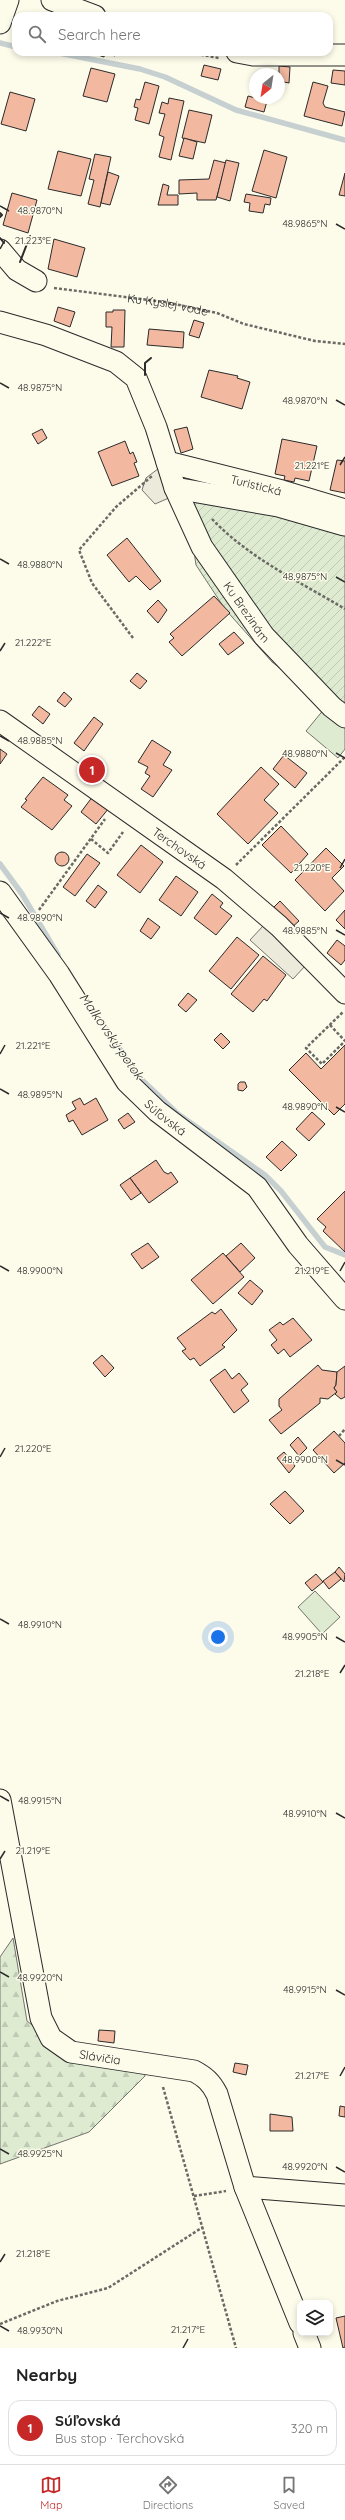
<!DOCTYPE html>
<meta charset="utf-8">
<style>
:root{--surface:#fff;--page:#f2f2f2;--text:#222;--muted:#767676;--line:#e0e0e0;--accent:#c62828}
body{margin:0;font-family:Quicksand,sans-serif;background:var(--page);color:var(--text)}
.controls{position:absolute;right:12px;bottom:12px;display:grid;overflow:hidden;border-radius:8px;box-shadow:0 2px 6px #0003}
.controls button{width:36px;height:36px;display:grid;place-items:center;padding:0;border:0;border-bottom:1px solid var(--line);background:var(--surface);color:var(--text);font:20px sans-serif}
.compass{position:absolute;left:249px;top:68px;width:36px;height:36px;border-radius:50%;background:var(--surface);box-shadow:0 2px 6px #0003;rotate:210deg}
.you{position:absolute;left:218px;top:1637px;width:14px;height:14px;margin:-10px;border:3px solid #fff;border-radius:50%;background:#1a73e8;box-shadow:0 0 0 6px #1a73e833}
.badge{display:grid;place-items:center;width:26px;height:26px;border-radius:50%;background:var(--accent);color:#fff;font-size:13px;font-weight:700}
.pin{position:absolute;translate:-50% -50%;border:2px solid #fff;box-shadow:0 1px 4px #0006}
.list{margin:0;padding:0;list-style:none}
h2{display:flex;justify-content:space-between;align-items:center;height:52px;margin:0;padding:0 16px;font-size:17px}
h2 small{font-size:13px;font-weight:400;color:var(--muted)}
.list li{display:grid;grid-template-columns:26px 1fr auto;gap:12px;align-items:center;box-sizing:border-box;height:56px;margin:0 8px 8px;padding:0 8px;border:1px solid var(--line);border-radius:12px}
.list b{display:block;font-size:15px;white-space:nowrap}
.list p{margin:0;font-size:13px;white-space:nowrap;color:var(--muted)}
.list em{font-size:13px;font-style:normal;color:var(--muted)}
.icon{flex:none;width:22px;height:22px;fill:none;stroke:currentColor;stroke-width:2;stroke-linecap:round;stroke-linejoin:round}
.map{position:relative;flex:none;width:345px;height:2348px;overflow:hidden}
.search{position:absolute;background:var(--surface);box-shadow:0 2px 6px #0003;left:12px;right:12px;top:12px;height:44px;display:flex;align-items:center;gap:10px;box-sizing:border-box;padding:0 14px;border-radius:12px;color:var(--muted);font-size:15px}
.sheet{height:116px;background:var(--surface)}
nav{display:flex;justify-content:space-around;align-items:center;box-sizing:border-box;height:56px;border-top:1px solid var(--line);background:var(--surface);font-size:11px;color:var(--muted)}
nav a{display:grid;justify-items:center;gap:2px}
nav .on{color:var(--accent)}
.map>svg:first-child{display:block}
</style>
<div class="map">
<svg width="345" height="2348" viewBox="0 0 345 2348">
<defs>
<pattern id="forest-firs" width="22" height="20" patternUnits="userSpaceOnUse"><rect width="22" height="20" fill="#deebd1"/><path d="M5 1l3.5 6h-7zM16 11l3.5 6h-7z" fill="#bfcab4"/></pattern>
<pattern id="garden-furrows" width="10" height="10" patternUnits="userSpaceOnUse"><rect width="10" height="10" fill="#deebd1"/><path d="M-1 1l2-2M0 10L10 0M9 11l2-2" fill="none" stroke="#bfcab4"/></pattern>
</defs>
<rect width="100%" height="100%" fill="#fdfbea"/>
<!-- forest -->
<polygon fill="url(#forest-firs)" stroke="#74746e" points="13,1938 27,2021 55,2043 143,2055 145,2076 89,2132 0,2164 0,1957"/>
<!-- garden -->
<polygon fill="url(#garden-furrows)" stroke="#74746e" points="186,496 345,523 345,719 272,662 225,609 196,565"/>
<!-- pitch -->
<g fill="#deebd1" stroke="#74746e">
<polygon points="325,708 345,725 345,749 338,758 306,731"/>
<polygon points="315,1591 340,1617 322,1634 298,1607"/>
</g>
<!-- parking -->
<g fill="#eceadb" stroke="#74746e">
<polygon points="167,462 178,494 155,504 142,490 146,478"/>
<polygon points="263,926 306,965 293,979 250,940"/>
</g>
<g fill="none" stroke-linecap="round" stroke-linejoin="round">
<!-- stream -->
<g stroke="#c7d0d0" stroke-width="5.5">
<polyline points="0,43 16,47"/>
<polyline points="54,52 140,69 165,77 236,110 345,140"/>
<polyline points="0,864 22,894 58,955"/>
<polyline points="103,1024 139,1077 178,1114 265,1175 281,1191 325,1247 345,1255"/>
</g>
</g>
<!-- building -->
<g fill="#f2b8a0" stroke="#2b2b2b">
<polygon points="95,52 116,52 115,56 105,53 104,57 95,54"/>
<polygon points="204,65 221,69 218,80 201,76"/>
<polygon points="279,66 290,67 289,83 279,81"/>
<polygon points="91,68 115,74 107,102 83,96"/>
<polygon points="333,70 345,71 345,85 331,83"/>
<polygon points="145,82 159,86 149,124 135,120 138,108 134,107 136,99 140,100"/>
<polygon points="313,82 328,86 323,103 325,107 345,112 342,126 304,116"/>
<polygon points="10,92 35,99 26,131 1,124"/>
<polygon points="248,96 267,101 264,112 245,107"/>
<polygon points="169,98 184,101 171,160 159,157 164,137 159,135 165,114 159,113 162,102 168,104"/>
<polygon points="189,110 212,115 205,143 182,138"/>
<polygon points="184,138 197,142 193,159 179,156"/>
<polygon points="264,150 287,157 276,198 252,191"/>
<polygon points="58,151 91,159 81,196 48,189"/>
<polygon points="95,154 111,157 100,207 88,204 94,180 89,179"/>
<polygon points="214,160 226,163 216,200 197,200 197,193 179,194 179,180 209,179"/>
<polygon points="226,160 239,163 230,201 217,197"/>
<polygon points="108,172 119,176 110,205 101,203"/>
<polygon points="345,173 345,196 339,195"/>
<polygon points="163,184 169,186 167,195 178,195 178,205 158,205"/>
<polygon points="12,193 37,200 28,233 3,225"/>
<polygon points="246,194 271,198 270,205 265,204 263,213 249,211 250,203 244,202"/>
<polygon points="54,239 85,248 77,277 48,269"/>
<polygon points="58,307 75,312 70,327 54,321"/>
<polygon points="113,310 125,310 124,347 111,347 112,327 106,327 106,312 113,312"/>
<polygon points="194,320 204,323 199,338 189,335"/>
<polygon points="149,329 184,332 183,348 147,345"/>
<polygon points="209,370 238,376 237,378 250,382 242,409 201,397"/>
<polygon points="187,427 193,449 181,453 174,430"/>
<polygon points="42,429 47,438 38,444 32,434"/>
<polygon points="282,439 317,446 309,481 295,478 294,482 284,480 285,476 275,474"/>
<polygon points="125,441 130,454 133,452 137,462 134,463 139,476 112,486 98,452"/>
<polygon points="337,460 345,461 345,493 330,490"/>
<polygon points="127,538 161,581 150,590 136,576 129,582 107,555"/>
<polygon points="214,596 230,613 182,656 169,642 174,638 170,634"/>
<polygon points="158,600 167,610 158,623 147,611"/>
<polygon points="234,632 244,643 228,655 219,644"/>
<polygon points="137,673 147,681 140,689 130,681"/>
<polygon points="64,692 72,699 65,707 57,701"/>
<polygon points="39,706 50,714 43,724 32,715"/>
<polygon points="94,717 103,724 84,751 74,743"/>
<polygon points="152,740 171,752 163,765 172,770 153,797 141,789 150,776 145,773 148,767 138,762"/>
<polygon points="0,749 7,754 0,764"/>
<polygon points="284,755 307,773 295,788 273,769"/>
<polygon points="261,767 279,784 264,800 278,813 248,844 217,814"/>
<polygon points="43,777 68,795 64,800 72,806 52,830 21,807 27,800 25,799"/>
<polygon points="93,796 109,808 96,824 81,812"/>
<polygon points="281,826 308,854 291,873 262,845"/>
<polygon points="141,845 163,862 140,893 117,875"/>
<polygon points="326,848 344,866 332,878 344,891 325,911 295,880"/>
<circle cx="62" cy="859" r="7"/>
<polygon points="87,854 100,863 75,896 63,887"/>
<polygon points="176,876 198,892 181,916 159,900"/>
<polygon points="98,885 107,892 95,908 86,901"/>
<polygon points="212,894 223,903 220,907 232,916 216,935 194,918"/>
<polygon points="280,901 299,921 291,928 273,908"/>
<polygon points="345,910 345,929 336,920"/>
<polygon points="148,918 160,927 151,939 140,931"/>
<polygon points="237,937 259,955 231,989 209,971"/>
<polygon points="337,940 345,946 345,960 341,965 327,953"/>
<polygon points="263,956 286,975 267,1001 264,999 253,1012 231,994"/>
<polygon points="188,993 197,1000 186,1012 178,1005"/>
<polygon points="221,1033 230,1042 223,1049 214,1040"/>
<polygon points="345,1045 345,1104 334,1115 289,1070 306,1053 321,1069"/>
<polygon points="240,1082 245,1082 247,1087 243,1091 238,1090 238,1084"/>
<polygon points="80,1098 84,1105 96,1098 108,1120 82,1135 73,1120 69,1122 66,1115 76,1109 72,1102"/>
<polygon points="312,1112 325,1124 309,1141 296,1129"/>
<polygon points="128,1113 135,1122 124,1129 118,1120"/>
<polygon points="282,1141 297,1155 281,1171 266,1157"/>
<polygon points="156,1160 164,1172 168,1174 171,1172 178,1182 149,1203 130,1178"/>
<polygon points="130,1178 141,1193 131,1200 120,1185"/>
<polygon points="345,1191 345,1252 323,1231 326,1227 317,1219"/>
<polygon points="148,1243 159,1257 142,1269 131,1254"/>
<polygon points="241,1243 255,1258 240,1272 226,1256"/>
<polygon points="223,1253 244,1277 213,1304 191,1280"/>
<polygon points="250,1280 263,1291 252,1305 238,1293"/>
<polygon points="221,1309 237,1330 222,1345 225,1347 200,1366 194,1358 190,1360 182,1351 186,1349 177,1338 212,1312 215,1314"/>
<polygon points="293,1318 312,1340 290,1357 284,1349 278,1354 271,1345 277,1340 269,1330 280,1322 283,1325"/>
<polygon points="102,1355 114,1368 105,1377 93,1363"/>
<polygon points="318,1365 322,1370 337,1372 336,1385 334,1388 337,1392 328,1399 320,1398 320,1403 281,1434 269,1420 282,1410 279,1406 279,1399"/>
<polygon points="345,1366 345,1397 341,1399 335,1394 337,1392 334,1388 336,1385 337,1372"/>
<polygon points="225,1369 232,1379 239,1373 248,1384 241,1390 249,1401 234,1413 210,1380"/>
<polygon points="334,1431 345,1443 345,1463 334,1473 313,1450"/>
<polygon points="298,1437 307,1448 299,1456 290,1445"/>
<polygon points="284,1452 295,1466 289,1473 277,1458"/>
<polygon points="285,1491 304,1511 290,1524 270,1504"/>
<polygon points="339,1567 345,1574 344,1582 335,1572"/>
<polygon points="335,1572 341,1579 329,1589 323,1581"/>
<polygon points="316,1574 323,1582 312,1591 305,1583"/>
<polygon points="99,2030 115,2031 114,2043 98,2041"/>
<polygon points="235,2063 248,2065 246,2075 233,2072"/>
<polygon points="340,2106 345,2107 345,2117 339,2116"/>
<polygon points="270,2114 292,2117 293,2131 270,2131"/>
<polygon points="345,2316 345,2347 343,2348 336,2318"/>
</g>
<g fill="none" stroke-linecap="round" stroke-linejoin="round">
<defs>
<g id="minor">
<polyline points="52,0 95,16"/>
<polyline points="0,23 8,0"/>
<polyline points="237,52 253,55 345,55"/>
<polyline points="0,250 17,270 36,281"/>
<path id="s2" d="M0,322L46,335L116,362L136,378L156,427L175,488L202,547L264,636L332,707L345,717"/>
<path id="s3" d="M167,462L282,491L345,510"/>
<polyline points="175,488 278,506 344,525"/>
<path id="s4" d="M0,721L224,879L279,926L345,993"/>
<path id="s5" d="M0,892L59,974L127,1082L157,1111L257,1187L298,1245L345,1299"/>
<path id="s6" d="M0,1800L41,2018L51,2038L71,2052L194,2071C205,2077 211,2082 217,2094L245,2187L345,2195"/>
<polyline points="245,2187 300,2323"/>
<polyline points="304,2333 310,2348"/>
</g>
</defs>
<!-- minor casing -->
<use href="#minor" stroke="#2b2b2b" stroke-width="23"/>
<!-- path -->
<g stroke="#6a6964" stroke-width="2.5" stroke-dasharray="3 2" stroke-linecap="butt">
<polyline points="186,52 219,58"/>
<path id="s1" d="M54,288L165,302L217,313L244,324L315,341L345,344"/>
<path d="M212,519C249,558 300,582 345,609"/>
<polyline points="133,638 92,583 79,550 116,507 152,476"/>
<polyline points="91,839 108,853 123,832"/>
<polyline points="236,865 345,757"/>
<polyline points="39,910 105,819"/>
<polyline points="330,1025 345,1041 322,1064 306,1048 343,1012"/>
<polyline points="339,1436 345,1429"/>
<polyline points="163,2087 236,2348"/>
<polyline points="194,2196 226,2191"/>
<polyline points="0,2324 57,2301 108,2288 203,2227"/>
</g>
<!-- minor -->
<use href="#minor" stroke="#fdfbea" stroke-width="21"/>
<!-- wall -->
<g stroke="#2b2b2b" stroke-width="2">
<polyline points="0,213 2,215 0,217"/>
<polyline points="0,238 4,243"/>
<polyline points="20,262 30,236"/>
<polyline points="145,375 145,363 151,358"/>
</g>
</g>
<!-- ticks -->
<path fill="none" stroke="#2b2b2b" stroke-width="1.5" d="M0,206L9,211M336,224L345,229M0,249L5,240M0,383L9,388M336,400L345,405M340,465L345,457M0,559L9,564M336,577L345,582M0,651L5,643M0,736L9,741M336,753L345,758M340,868L345,859M0,913L9,918M336,930L345,935M0,1054L5,1045M0,1089L9,1094M336,1107L345,1112M0,1266L9,1271M340,1271L345,1262M0,1457L5,1448M336,1460L345,1465M0,1619L9,1624M336,1637L345,1642M340,1673L345,1665M0,1796L9,1801M336,1813L345,1818M0,1859L5,1851M0,1972L9,1977M336,1990L345,1995M340,2076L345,2067M0,2149L9,2154M336,2167L345,2172M0,2262L5,2254M0,2326L9,2331M183,2348L188,2339"/>
<g text-anchor="middle" dominant-baseline="central" stroke-width="3" stroke-linejoin="round" paint-order="stroke">
<!-- street labels -->
<g font-size="12" fill="#2b2b2b" stroke="#fdfbea">
<text stroke="none"><textPath href="#s1" startOffset="115">Ku Kyslej vode</textPath></text>
<text stroke="none"><textPath href="#s3" startOffset="92">Turistická</textPath></text>
<text stroke="none"><textPath href="#s2" startOffset="409">Ku Brezinám</textPath></text>
<text stroke="none"><textPath href="#s4" startOffset="220">Terchovská</textPath></text>
<text stroke="none"><textPath href="#s5" startOffset="281">Súľovská</textPath></text>
<text stroke="none"><textPath href="#s6" startOffset="298">Slávičia</textPath></text>
</g>
<!-- water labels -->
<g font-size="13" font-style="italic" fill="#2b2b2b" stroke="#fdfbea">
<text transform="translate(112 1036) rotate(55)">Malkovský potok</text>
</g>
</g>
<g font-size="10" text-anchor="middle" fill="#2b2b2b" stroke="#fdfbea" stroke-width="3" stroke-linejoin="round" paint-order="stroke">
<text x="40" y="214">48.9870°N</text>
<text x="305" y="227">48.9865°N</text>
<text x="33" y="244">21.223°E</text>
<text x="40" y="391">48.9875°N</text>
<text x="305" y="404">48.9870°N</text>
<text x="312" y="469">21.221°E</text>
<text x="40" y="568">48.9880°N</text>
<text x="305" y="580">48.9875°N</text>
<text x="33" y="646">21.222°E</text>
<text x="40" y="744">48.9885°N</text>
<text x="305" y="757">48.9880°N</text>
<text x="312" y="871">21.220°E</text>
<text x="40" y="921">48.9890°N</text>
<text x="305" y="934">48.9885°N</text>
<text x="33" y="1049">21.221°E</text>
<text x="40" y="1098">48.9895°N</text>
<text x="305" y="1110">48.9890°N</text>
<text x="312" y="1274">21.219°E</text>
<text x="40" y="1274">48.9900°N</text>
<text x="33" y="1452">21.220°E</text>
<text x="305" y="1463">48.9900°N</text>
<text x="40" y="1628">48.9910°N</text>
<text x="305" y="1640">48.9905°N</text>
<text x="312" y="1677">21.218°E</text>
<text x="40" y="1804">48.9915°N</text>
<text x="305" y="1817">48.9910°N</text>
<text x="33" y="1854">21.219°E</text>
<text x="40" y="1981">48.9920°N</text>
<text x="305" y="1993">48.9915°N</text>
<text x="312" y="2079">21.217°E</text>
<text x="40" y="2157">48.9925°N</text>
<text x="305" y="2170">48.9920°N</text>
<text x="33" y="2257">21.218°E</text>
<text x="188" y="2333">21.217°E</text>
<text x="40" y="2334">48.9930°N</text>
</g>
</svg>
<div class="controls">
<button><svg class="icon" aria-label="layers" viewBox="0 0 24 24"><path d="M12 4l9 5-9 5-9-5zM3 14l9 5 9-5"/></svg></button>
</div>
<svg class="compass" viewBox="-18 -18 36 36"><path d="M0-13l5 13h-10z" fill="#e53935"/><path d="M0 13l5-13h-10z" fill="#767676"/></svg>
<div class="you"></div>
<div class="pin badge" style="left:92px;top:770px">1</div>
<div class="search"><svg class="icon" aria-label="search" viewBox="0 0 24 24"><circle cx="10" cy="10" r="6"/><path d="M15 15l6 6"/></svg>Search here</div>
</div>
<section class="sheet">
<h2>Nearby<small></small></h2>
<ul class="list">
<li><span class="badge">1</span><div><b>Súľovská</b><p>Bus stop · Terchovská</p></div><em>320 m</em></li>
</ul>
</section>
<nav>
<a class="on"><svg class="icon" aria-label="map" viewBox="0 0 24 24"><path d="M3 6l6-2 6 2 6-2v14l-6 2-6-2-6 2zM9 4v14M15 6v14"/></svg>Map</a>
<a><svg class="icon" aria-label="directions" viewBox="0 0 24 24"><path d="M12 3l9 9-9 9-9-9zM9 14v-3h6M13 9l2 2-2 2"/></svg>Directions</a>
<a><svg class="icon" aria-label="saved" viewBox="0 0 24 24"><path d="M7 4h10v16l-5-4-5 4z"/></svg>Saved</a>
</nav>
